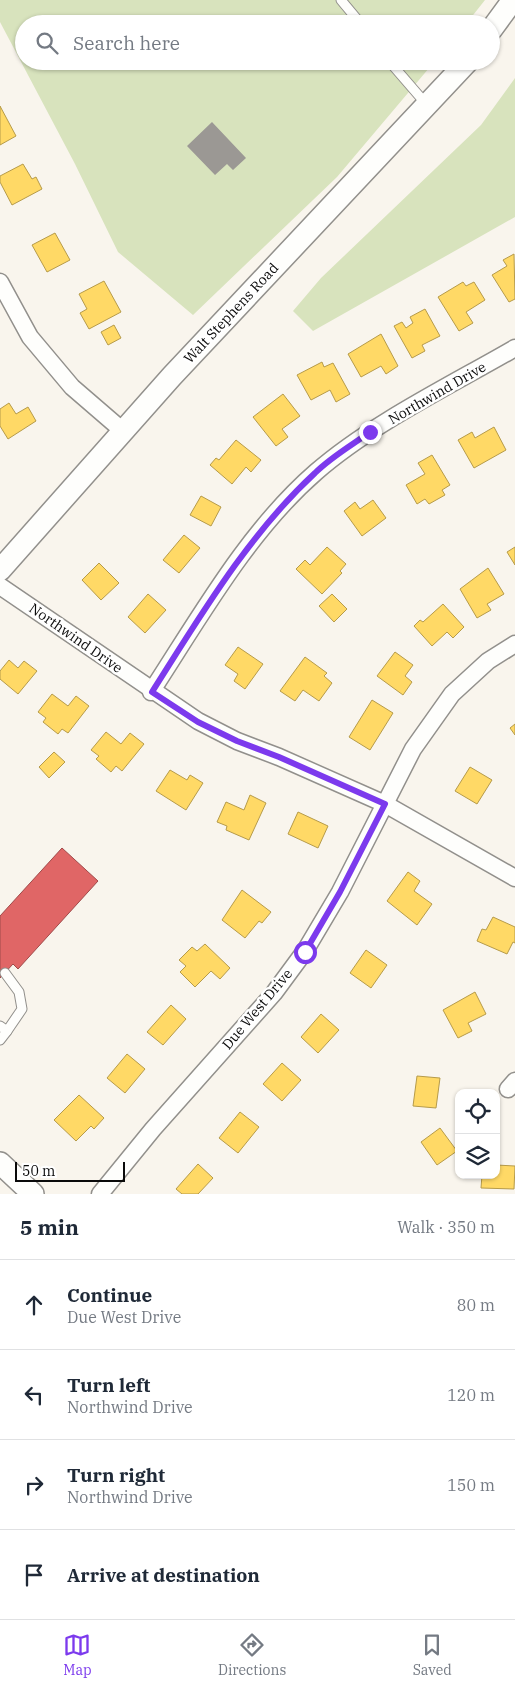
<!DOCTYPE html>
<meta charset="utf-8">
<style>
:root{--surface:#fff;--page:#f6f6f7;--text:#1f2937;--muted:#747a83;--line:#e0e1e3;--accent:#7c3aed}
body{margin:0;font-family:"IBM Plex Serif",serif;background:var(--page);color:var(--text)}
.controls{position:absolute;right:15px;bottom:15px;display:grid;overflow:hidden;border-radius:10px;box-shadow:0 1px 4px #0004}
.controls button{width:45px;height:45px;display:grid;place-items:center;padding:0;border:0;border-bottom:1px solid var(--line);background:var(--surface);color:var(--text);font:25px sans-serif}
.scale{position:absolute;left:15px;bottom:12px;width:110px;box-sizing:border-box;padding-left:5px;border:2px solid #0a0a0a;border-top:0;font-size:14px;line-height:18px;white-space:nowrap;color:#0a0a0a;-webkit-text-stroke:4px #fff;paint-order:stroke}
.stop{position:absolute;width:15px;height:15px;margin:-11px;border:4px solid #7c3aed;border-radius:50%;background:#fff}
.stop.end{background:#7c3aed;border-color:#fff;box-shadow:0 1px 5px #0008}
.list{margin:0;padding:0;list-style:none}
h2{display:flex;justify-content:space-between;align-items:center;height:65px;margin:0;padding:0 20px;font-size:21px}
h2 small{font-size:16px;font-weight:400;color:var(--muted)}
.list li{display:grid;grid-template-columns:32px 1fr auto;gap:15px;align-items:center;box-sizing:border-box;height:90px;padding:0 20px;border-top:1px solid var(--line)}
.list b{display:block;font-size:19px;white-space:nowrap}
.list p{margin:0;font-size:16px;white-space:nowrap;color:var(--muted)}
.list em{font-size:16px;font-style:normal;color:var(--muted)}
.icon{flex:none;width:28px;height:28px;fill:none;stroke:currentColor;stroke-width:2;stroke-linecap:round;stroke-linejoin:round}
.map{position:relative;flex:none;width:515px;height:1194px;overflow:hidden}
.search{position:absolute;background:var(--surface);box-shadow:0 1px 4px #0004;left:15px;right:15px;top:15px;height:55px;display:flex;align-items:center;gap:12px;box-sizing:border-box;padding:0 18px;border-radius:28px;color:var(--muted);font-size:19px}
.sheet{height:425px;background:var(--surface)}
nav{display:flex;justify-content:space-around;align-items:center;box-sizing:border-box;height:70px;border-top:1px solid var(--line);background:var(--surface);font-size:14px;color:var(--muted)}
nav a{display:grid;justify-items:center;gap:2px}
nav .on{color:var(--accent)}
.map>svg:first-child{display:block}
</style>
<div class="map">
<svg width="515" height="1194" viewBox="0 0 515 1194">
<rect width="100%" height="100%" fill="#f9f5ed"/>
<!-- forest -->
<g fill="#d8e3bd">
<polygon points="0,0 485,0 466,24 24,24 24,61 435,61 337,177 193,315 118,252 75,164 0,22"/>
<polygon points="515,78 515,217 313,331 293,311 321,278 481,125"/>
</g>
<!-- homes -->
<g fill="#ffd966" stroke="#b69b4a">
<polygon points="0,106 16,136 0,145"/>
<polygon points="23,164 32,179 36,177 42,189 12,205 0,182 0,176"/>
<polygon points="55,233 70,260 47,272 32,245"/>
<polygon points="514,254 515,299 509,302 492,275 507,266 503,260"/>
<polygon points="104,281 121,312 89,329 80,313 87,309 79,294"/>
<polygon points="463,282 466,286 474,282 485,300 466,312 473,323 459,331 438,297"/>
<polygon points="425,309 440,336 422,345 425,351 412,358 394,326 402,322 406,328 413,323 410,317"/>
<polygon points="114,325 121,338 108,345 101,332"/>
<polygon points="381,334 398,366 386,374 381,366 361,377 348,354"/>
<polygon points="322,362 324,367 333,363 350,394 336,402 330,390 311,400 297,375"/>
<polygon points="283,394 300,416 282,429 288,437 276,446 253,417"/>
<polygon points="9,403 16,414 28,407 36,421 8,439 0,426 0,409"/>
<polygon points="494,427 506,450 474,468 458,440 472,432 475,438"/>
<polygon points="236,440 261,460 251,472 246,467 232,484 210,465 216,458 219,460"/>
<polygon points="432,455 450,485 442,490 445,495 429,504 425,499 417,504 406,485 425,474 418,463"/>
<polygon points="201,496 221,507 211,526 190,515"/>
<polygon points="373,500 386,518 362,536 344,511 355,502 360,509"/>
<polygon points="184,535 200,548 179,573 163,560"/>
<polygon points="327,547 346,564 340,571 342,573 322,594 296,569 305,560 310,565"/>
<polygon points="515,547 515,565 507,552"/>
<polygon points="99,563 119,583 101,600 82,580"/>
<polygon points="488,568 504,594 487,604 491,610 477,618 460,589"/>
<polygon points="148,594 166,610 145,633 128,617"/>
<polygon points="332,594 347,609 334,622 319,606"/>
<polygon points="443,604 464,627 453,638 447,632 432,646 414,626 420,620 423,622"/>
<polygon points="238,647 263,664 245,689 234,681 238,674 225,665"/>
<polygon points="395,652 413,665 405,676 412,682 403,695 377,676"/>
<polygon points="305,657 327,673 324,676 332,683 319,701 303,690 295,701 280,691"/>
<polygon points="9,660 18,668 24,661 37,671 18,694 0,679 0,671"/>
<polygon points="52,694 68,706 76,696 89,706 68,733 62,729 58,734 43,722 46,718 38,712"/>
<polygon points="372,700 393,713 370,750 349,737"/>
<polygon points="515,724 515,735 510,728"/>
<polygon points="106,732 121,744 130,733 144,744 122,771 116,766 111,772 96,759 99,756 91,750"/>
<polygon points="54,752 65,762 49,778 39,767"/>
<polygon points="470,767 492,780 477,804 455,791"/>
<polygon points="170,770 187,780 190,775 203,783 186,810 156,791"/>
<polygon points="250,795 266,803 249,840 226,830 227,826 217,822 226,802 244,810"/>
<polygon points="298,812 328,826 318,848 288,834"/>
<polygon points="408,872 420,881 414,891 432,904 417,925 387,901"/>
<polygon points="242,890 271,912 262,923 259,921 245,938 222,920"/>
<polygon points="493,917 515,927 515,943 513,942 507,954 477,941 482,929 486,930"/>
<polygon points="205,944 230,968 220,979 211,971 195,987 180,972 186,966 179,960 192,947 197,951"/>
<polygon points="366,950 387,965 371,988 350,973"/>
<polygon points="475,992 486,1014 468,1023 472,1031 458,1038 443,1010"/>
<polygon points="171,1005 186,1019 163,1045 147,1032"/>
<polygon points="321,1014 339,1030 318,1053 301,1037"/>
<polygon points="127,1054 145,1069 125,1093 107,1078"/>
<polygon points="282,1063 301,1080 282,1101 263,1084"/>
<polygon points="417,1076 440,1078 436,1108 413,1106"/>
<polygon points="79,1095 104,1118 94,1129 91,1126 76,1141 54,1120"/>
<polygon points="240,1112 259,1127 238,1153 219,1138"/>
<polygon points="440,1128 457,1151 437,1165 421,1142"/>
<polygon points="198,1164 213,1178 198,1194 182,1194 176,1189"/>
<polygon points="496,1165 515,1166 514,1189 481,1188 482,1175 496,1175"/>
</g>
<!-- shops -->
<polygon fill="#e06666" stroke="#a04a4a" points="62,848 98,881 18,969 13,964 0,978 0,916"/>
<!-- building -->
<polygon fill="#9b9894" points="212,122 246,158 233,170 227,164 215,175 187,146"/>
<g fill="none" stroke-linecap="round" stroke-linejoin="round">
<defs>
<g id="service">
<polyline points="341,0 361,24"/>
<polyline points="389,61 427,105"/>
<polyline points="5,973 19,992 22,1009 7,1031"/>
<polyline points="0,1026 7,1031 0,1040"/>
</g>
<g id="minor">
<polyline points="0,282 30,337 72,387 123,431"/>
<polyline points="0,586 198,721 237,741 279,757 385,804 515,878"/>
<path d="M151,692C200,617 248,531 316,472C371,424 451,385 515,348"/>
<polyline points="508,1089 515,1081"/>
<polyline points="100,1194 153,1129 274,993 305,951 340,892 413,749 452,694 488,661 515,644"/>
</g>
<g id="tertiary">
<polyline points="491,30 513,0"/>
<polyline points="0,570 172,376 468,61"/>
<polyline points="0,1163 33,1194"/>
</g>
</defs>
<!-- service casing -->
<use href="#service" stroke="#92908c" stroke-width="11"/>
<!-- minor casing -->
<use href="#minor" stroke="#92908c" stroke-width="19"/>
<!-- tertiary casing -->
<use href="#tertiary" stroke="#92908c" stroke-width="24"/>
<!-- service -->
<use href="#service" stroke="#fefefc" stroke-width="9"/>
<!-- minor -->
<use href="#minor" stroke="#fefefc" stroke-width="16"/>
<!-- tertiary -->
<use href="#tertiary" stroke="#fefefc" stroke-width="21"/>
</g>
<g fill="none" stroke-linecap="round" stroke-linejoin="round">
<!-- route -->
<path stroke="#7c3aed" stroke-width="6" d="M305,952L340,892L385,804L279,757L237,741L198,722L152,692C201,615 248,535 315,473C331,457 352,445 370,432"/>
</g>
<g text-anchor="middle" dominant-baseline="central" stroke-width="5" stroke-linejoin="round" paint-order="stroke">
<!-- street labels -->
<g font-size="14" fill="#0a0a0a" stroke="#fff">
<text transform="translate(231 313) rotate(-47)">Walt Stephens Road</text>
<text transform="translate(437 393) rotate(-30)">Northwind Drive</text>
<text transform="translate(76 638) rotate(35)">Northwind Drive</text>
<text transform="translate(257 1009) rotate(-50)">Due West Drive</text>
</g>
</g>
</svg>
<div class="controls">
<button><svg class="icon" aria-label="locate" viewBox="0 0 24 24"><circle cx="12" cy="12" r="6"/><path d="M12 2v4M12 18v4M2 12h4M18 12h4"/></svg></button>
<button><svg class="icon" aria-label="layers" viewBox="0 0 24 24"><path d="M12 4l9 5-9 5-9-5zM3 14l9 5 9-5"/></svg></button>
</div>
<div class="scale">50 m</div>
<div class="stop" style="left:305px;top:952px"></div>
<div class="stop end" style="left:370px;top:432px"></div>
<div class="search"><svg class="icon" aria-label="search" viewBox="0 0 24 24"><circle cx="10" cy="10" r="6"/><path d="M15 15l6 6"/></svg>Search here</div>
</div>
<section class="sheet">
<h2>5 min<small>Walk · 350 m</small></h2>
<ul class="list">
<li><svg class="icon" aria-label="ahead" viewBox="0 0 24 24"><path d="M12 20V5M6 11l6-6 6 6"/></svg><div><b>Continue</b><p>Due West Drive</p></div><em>80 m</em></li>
<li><svg class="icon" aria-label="left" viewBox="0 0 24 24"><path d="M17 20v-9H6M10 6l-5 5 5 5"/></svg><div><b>Turn left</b><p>Northwind Drive</p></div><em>120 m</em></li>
<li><svg class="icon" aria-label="right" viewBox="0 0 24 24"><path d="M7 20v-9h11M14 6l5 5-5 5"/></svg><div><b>Turn right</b><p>Northwind Drive</p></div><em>150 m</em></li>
<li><svg class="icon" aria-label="arrive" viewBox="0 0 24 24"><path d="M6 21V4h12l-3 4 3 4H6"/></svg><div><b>Arrive at destination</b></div></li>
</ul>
</section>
<nav>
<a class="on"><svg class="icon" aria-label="map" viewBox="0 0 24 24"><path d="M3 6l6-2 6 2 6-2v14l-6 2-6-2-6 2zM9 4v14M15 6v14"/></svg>Map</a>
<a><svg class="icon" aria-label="directions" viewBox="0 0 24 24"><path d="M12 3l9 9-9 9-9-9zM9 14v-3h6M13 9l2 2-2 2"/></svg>Directions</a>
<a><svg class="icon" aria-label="saved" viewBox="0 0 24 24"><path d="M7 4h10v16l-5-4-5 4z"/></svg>Saved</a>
</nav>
